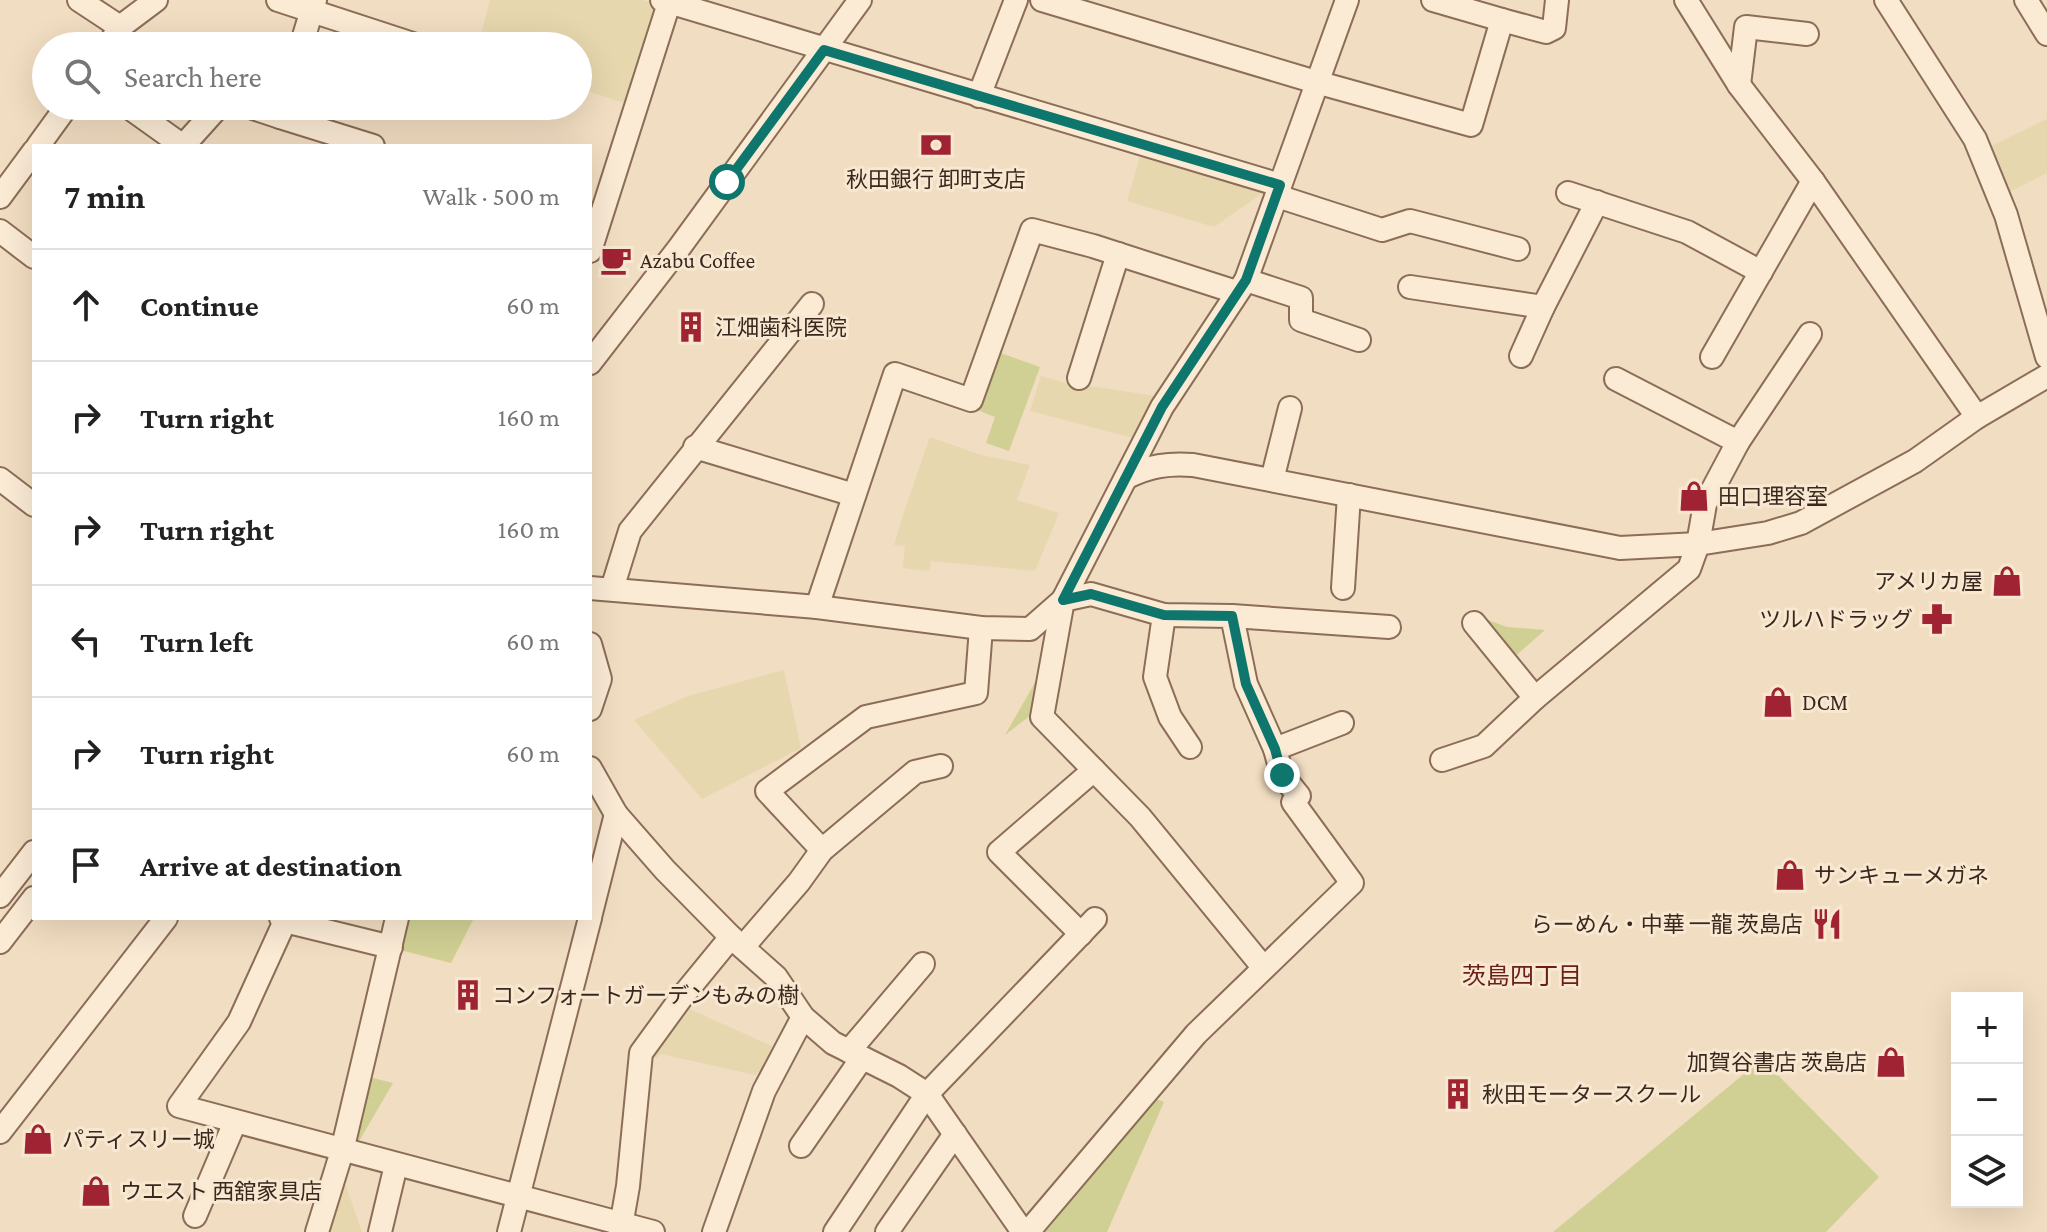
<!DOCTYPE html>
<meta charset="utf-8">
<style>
:root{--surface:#fff;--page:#f2f2f2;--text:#222;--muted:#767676;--line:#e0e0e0}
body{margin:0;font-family:"Crimson Pro","Noto Sans JP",serif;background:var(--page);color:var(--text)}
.controls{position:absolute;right:24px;bottom:24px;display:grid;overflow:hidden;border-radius:0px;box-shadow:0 8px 32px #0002}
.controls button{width:72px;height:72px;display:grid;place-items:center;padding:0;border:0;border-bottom:2px solid var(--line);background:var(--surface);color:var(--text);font:40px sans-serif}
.stop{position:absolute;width:24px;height:24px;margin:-18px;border:6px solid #0f766e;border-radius:50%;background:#fff}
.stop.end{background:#0f766e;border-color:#fff;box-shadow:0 2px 8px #0008}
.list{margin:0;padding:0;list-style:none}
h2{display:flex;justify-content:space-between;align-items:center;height:104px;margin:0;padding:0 32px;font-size:34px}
h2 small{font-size:26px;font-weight:400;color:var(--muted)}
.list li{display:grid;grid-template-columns:52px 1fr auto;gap:24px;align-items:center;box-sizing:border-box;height:112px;padding:0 32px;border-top:2px solid var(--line)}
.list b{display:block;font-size:30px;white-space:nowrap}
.list em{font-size:26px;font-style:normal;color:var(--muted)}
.icon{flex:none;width:44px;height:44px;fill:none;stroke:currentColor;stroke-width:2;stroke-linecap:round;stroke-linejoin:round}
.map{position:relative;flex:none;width:2047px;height:1232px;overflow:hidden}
.search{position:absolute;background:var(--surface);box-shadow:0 8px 32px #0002;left:32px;top:32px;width:560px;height:88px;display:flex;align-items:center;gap:20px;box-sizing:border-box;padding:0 28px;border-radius:44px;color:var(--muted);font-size:30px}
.panel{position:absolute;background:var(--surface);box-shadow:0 8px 32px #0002;left:32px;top:144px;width:560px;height:776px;border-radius:0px}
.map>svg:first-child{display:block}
</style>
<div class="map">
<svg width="2047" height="1232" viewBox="0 0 2047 1232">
<rect width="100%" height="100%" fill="#f1ddc1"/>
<!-- farmland -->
<g fill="#e7d7ae">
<polygon points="490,0 643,0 658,5 627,104 578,88 578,46 478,46"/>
<polygon points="2047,119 2047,173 2009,192 1987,148"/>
<polygon points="1141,153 1265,191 1214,227 1127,201"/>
<polygon points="1041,376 1062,382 1156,396 1160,401 1137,439 1030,411"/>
<polygon points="930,437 981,455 1030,465 1017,500 1059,513 1035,571 931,561 929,571 903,568 905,546 894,545 905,509"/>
<polygon points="784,670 801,748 702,799 634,720 688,696"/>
<polygon points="685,1007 772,1046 769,1062 755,1075 661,1054 657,1058 648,1057"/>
<polygon points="340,1183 345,1183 362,1232 325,1232"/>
</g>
<!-- green -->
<g fill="#d0d094">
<polygon points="998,352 1040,367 1009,451 986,443 995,417 975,409"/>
<polygon points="1477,616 1507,627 1545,630 1511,660"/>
<polygon points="1045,665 1035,712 1005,735"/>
<polygon points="405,918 474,918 451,963 396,949"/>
<polygon points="1762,1059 1879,1177 1826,1232 1553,1232"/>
<polygon points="369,1077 393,1083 358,1143 353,1133"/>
<polygon points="1156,1099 1164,1102 1107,1232 1045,1232"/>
</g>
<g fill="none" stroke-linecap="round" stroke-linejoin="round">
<defs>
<g id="minor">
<polyline points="79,0 120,27"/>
<polyline points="278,0 419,46"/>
<polyline points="662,0 1280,185"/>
<polyline points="1042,0 1316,82 1471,125 1502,20 1433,0"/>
<polyline points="1686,0 1739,85 1813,181 1977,417"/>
<polyline points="1886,0 1975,139 2006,215 2047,357"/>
<polyline points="2026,0 2047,34"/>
<polyline points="1502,20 1546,32 1554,28 1557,0"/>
<polyline points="108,46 120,27 156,0"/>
<polyline points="301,46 315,0"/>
<polyline points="1739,85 1746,27 1807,34"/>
<polyline points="979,96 1016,0"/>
<polyline points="127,106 183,146"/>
<polyline points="247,106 280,117"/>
<polyline points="283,106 280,117 373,146"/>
<polyline points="38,146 67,106"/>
<polyline points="183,146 219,106"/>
<polyline points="1568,193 1687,232 1761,272"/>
<polyline points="1277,196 1382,230 1410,221 1518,249"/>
<polyline points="0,197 34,151"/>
<polyline points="0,231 34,257"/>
<polyline points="590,251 670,0"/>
<polyline points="1246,280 1301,298 1301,320 1359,340"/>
<polyline points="1410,287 1543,307 1597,202"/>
<polyline points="1521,356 1543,307"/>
<polyline points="1712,357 1813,181"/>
<polyline points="590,363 679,248 860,0"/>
<polyline points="1079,378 1118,254"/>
<polyline points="1616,379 1738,442"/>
<polyline points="695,447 854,495"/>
<path d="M1127,477C1150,466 1168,463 1193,465L1620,548L1698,544L1768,533L1801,523L1915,461L1977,417L2047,376"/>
<polyline points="0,479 34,505"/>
<polyline points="1272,480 1290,408"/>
<polyline points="590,588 817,607 981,628 1030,629 1063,600 1162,407 1246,280 1347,0"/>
<polyline points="1343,588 1349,495"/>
<polyline points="612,589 630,531 812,304"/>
<polyline points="817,607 895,374 971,400 1032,230 1093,246 1236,292"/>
<polyline points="1164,615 1155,677 1170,717 1190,747"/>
<polyline points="1232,616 1389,627"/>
<polyline points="1474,623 1535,698"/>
<polyline points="590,644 600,679 590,709"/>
<polyline points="1275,749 1342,723"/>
<polyline points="1442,760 1484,746 1535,698 1689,569 1698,544 1705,504 1738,442 1810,334"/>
<polyline points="590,768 616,814 665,870 731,937 776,977 803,1017 833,1043 899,1076 927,1094 1023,1232"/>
<polyline points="822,850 767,791 866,717 976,693 981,628"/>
<polyline points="0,896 34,852"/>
<polyline points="590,917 616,814"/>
<polyline points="281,918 285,921 239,1022 179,1106 653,1232"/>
<polyline points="285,921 391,947"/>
<polyline points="1081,934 999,852 1094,770"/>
<polyline points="0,942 34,898"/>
<polyline points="743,947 799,882 822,850 915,772 941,766"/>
<polyline points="849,1051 923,964"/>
<polyline points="0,1132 166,918"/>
<polyline points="801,1146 862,1058"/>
<polyline points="195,1216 235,1122"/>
<polyline points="317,1232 342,1151 397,918"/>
<polyline points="380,1232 396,1165"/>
<polyline points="509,1232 590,918"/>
<polyline points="620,1232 628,1186 641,1053 681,998 731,937"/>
<polyline points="714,1232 764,1091 803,1017"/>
<polyline points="835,1232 927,1094 1095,919"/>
<polyline points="887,1232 955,1134"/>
<polyline points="1028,1232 1196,1034 1352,883 1293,802 1299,796 1282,775 1275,749 1246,684 1232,616 1164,615 1091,594 1063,600 1042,717 1140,817 1263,967"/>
</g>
</defs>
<!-- minor casing -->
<use href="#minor" stroke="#8c6d57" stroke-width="26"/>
<!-- minor -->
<use href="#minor" stroke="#fbebd5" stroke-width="22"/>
</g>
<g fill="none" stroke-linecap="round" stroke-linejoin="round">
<!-- route -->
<polyline stroke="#0f766e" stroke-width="10" points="727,182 824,50 1280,185 1246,280 1162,407 1063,600 1091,594 1164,615 1232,616 1246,684 1275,749 1282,775"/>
</g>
<!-- icons -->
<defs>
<symbol id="bank-bare" viewBox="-9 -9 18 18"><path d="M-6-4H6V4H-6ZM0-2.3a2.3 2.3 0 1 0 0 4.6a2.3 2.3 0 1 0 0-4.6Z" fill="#9f2333" stroke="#f8e8d1" stroke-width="2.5" paint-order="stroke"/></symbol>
<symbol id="cafe-bare" viewBox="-9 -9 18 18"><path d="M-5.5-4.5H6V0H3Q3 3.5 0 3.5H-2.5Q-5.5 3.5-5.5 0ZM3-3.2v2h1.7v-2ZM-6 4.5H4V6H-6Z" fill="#9f2333" stroke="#f8e8d1" stroke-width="2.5" paint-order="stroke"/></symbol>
<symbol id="building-bare" viewBox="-9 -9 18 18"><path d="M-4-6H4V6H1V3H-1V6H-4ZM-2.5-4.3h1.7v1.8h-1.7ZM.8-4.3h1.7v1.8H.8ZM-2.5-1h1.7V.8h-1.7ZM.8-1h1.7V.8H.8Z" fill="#9f2333" stroke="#f8e8d1" stroke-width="2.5" paint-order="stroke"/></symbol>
<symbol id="shop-bare" viewBox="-9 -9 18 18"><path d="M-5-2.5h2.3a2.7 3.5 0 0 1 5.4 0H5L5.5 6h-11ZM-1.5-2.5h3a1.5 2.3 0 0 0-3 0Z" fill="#9f2333" stroke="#f8e8d1" stroke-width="2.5" paint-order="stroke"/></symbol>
<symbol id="pharmacy-bare" viewBox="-9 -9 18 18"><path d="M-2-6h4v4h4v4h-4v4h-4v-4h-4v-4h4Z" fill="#9f2333" stroke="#f8e8d1" stroke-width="2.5" paint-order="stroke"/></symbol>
<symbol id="restaurant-bare" viewBox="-9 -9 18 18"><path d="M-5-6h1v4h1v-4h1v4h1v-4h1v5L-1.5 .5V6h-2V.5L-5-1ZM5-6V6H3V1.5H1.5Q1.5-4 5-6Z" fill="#9f2333" stroke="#f8e8d1" stroke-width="2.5" paint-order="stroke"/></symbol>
</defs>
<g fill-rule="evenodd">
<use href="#bank-bare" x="914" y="123" width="44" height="44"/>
<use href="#cafe-bare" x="594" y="238" width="44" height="44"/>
<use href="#building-bare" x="669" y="305" width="44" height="44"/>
<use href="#shop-bare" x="1672" y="474" width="44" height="44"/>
<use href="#shop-bare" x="1985" y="559" width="44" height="44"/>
<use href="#pharmacy-bare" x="1915" y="597" width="44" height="44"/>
<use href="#shop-bare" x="1756" y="680" width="44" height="44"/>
<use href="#shop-bare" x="1768" y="853" width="44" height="44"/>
<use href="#restaurant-bare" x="1805" y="902" width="44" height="44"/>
<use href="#building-bare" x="446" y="973" width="44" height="44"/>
<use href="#shop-bare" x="1869" y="1040" width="44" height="44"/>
<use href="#building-bare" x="1436" y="1072" width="44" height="44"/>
<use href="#shop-bare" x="16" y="1117" width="44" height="44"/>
<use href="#shop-bare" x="74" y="1169" width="44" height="44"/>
</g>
<g text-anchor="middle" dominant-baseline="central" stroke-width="6" stroke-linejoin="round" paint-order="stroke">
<!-- poi labels -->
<g font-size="22" fill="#3a271d" stroke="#f8e8d1" text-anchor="start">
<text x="936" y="179" text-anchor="middle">秋田銀行 卸町支店</text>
<text x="640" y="260">Azabu Coffee</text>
<text x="715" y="327">江畑歯科医院</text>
<text x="1718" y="496">田口理容室</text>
<text x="1983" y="581" text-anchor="end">アメリカ屋</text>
<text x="1913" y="619" text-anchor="end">ツルハドラッグ</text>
<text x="1802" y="702">DCM</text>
<text x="1814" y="875">サンキューメガネ</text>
<text x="1803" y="924" text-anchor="end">らーめん・中華 一龍 茨島店</text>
<text x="492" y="995">コンフォートガーデンもみの樹</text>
<text x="1867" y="1062" text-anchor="end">加賀谷書店 茨島店</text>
<text x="1482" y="1094">秋田モータースクール</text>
<text x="62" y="1139">パティスリー城</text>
<text x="120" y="1191">ウエスト 西舘家具店</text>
</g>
<!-- neighbourhood labels -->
<g font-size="24" fill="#6a2019" stroke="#f8e8d1">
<text x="1522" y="975">茨島四丁目</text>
</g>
</g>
</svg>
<div class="controls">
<button>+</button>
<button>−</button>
<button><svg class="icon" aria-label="layers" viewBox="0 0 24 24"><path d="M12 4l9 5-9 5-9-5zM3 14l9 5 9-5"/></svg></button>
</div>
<div class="stop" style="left:727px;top:182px"></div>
<div class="stop end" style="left:1282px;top:775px"></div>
<div class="search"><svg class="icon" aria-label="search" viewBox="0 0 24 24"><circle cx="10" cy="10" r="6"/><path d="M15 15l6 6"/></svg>Search here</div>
<section class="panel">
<h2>7 min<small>Walk · 500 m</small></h2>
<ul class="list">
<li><svg class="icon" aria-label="ahead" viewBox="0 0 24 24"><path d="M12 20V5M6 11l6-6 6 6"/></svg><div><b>Continue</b></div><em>60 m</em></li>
<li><svg class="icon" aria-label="right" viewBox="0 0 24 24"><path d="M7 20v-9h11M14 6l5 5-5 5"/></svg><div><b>Turn right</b></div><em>160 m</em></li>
<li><svg class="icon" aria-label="right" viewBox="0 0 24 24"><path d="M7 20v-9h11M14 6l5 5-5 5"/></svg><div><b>Turn right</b></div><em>160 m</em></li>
<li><svg class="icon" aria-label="left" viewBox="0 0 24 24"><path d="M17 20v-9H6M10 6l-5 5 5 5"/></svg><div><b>Turn left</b></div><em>60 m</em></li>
<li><svg class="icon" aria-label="right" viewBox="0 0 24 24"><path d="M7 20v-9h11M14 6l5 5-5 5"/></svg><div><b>Turn right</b></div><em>60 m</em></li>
<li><svg class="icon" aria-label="arrive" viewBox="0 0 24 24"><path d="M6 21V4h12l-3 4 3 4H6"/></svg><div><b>Arrive at destination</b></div></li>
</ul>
</section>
</div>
